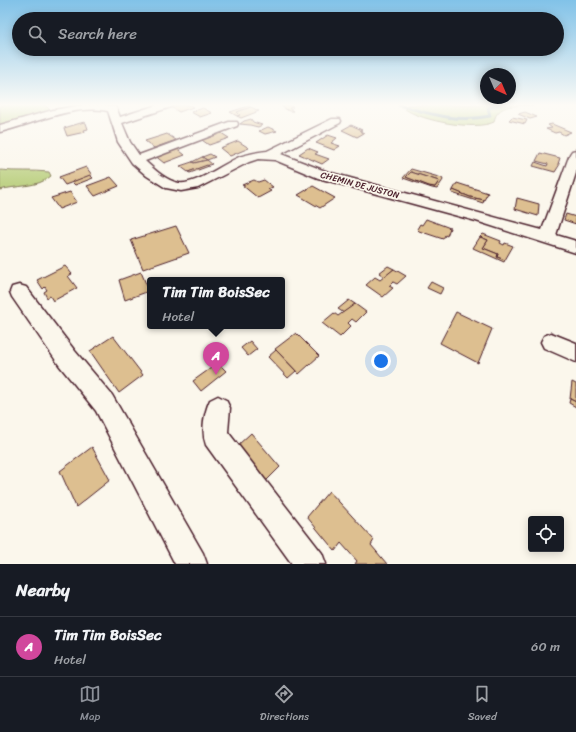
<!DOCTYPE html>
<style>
:root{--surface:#171b24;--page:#242831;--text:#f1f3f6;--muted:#9ea1a6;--line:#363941;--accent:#8c9099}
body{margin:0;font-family:Sriracha,sans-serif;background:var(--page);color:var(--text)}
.controls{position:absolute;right:12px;bottom:12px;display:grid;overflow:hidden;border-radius:4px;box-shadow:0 2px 10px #0003}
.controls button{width:36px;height:36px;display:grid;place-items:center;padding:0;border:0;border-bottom:1px solid var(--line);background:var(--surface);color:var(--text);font:20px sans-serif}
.compass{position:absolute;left:480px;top:68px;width:36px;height:36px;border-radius:50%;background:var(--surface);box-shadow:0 2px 10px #0003;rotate:136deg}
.you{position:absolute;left:381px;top:361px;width:14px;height:14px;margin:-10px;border:3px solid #fff;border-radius:50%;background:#1a73e8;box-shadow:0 0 0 6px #1a73e833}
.badge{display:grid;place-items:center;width:26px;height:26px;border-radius:50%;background:var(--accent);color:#fff;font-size:13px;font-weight:700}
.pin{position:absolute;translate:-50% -33px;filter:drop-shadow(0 1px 2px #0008)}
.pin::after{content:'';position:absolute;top:21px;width:14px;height:12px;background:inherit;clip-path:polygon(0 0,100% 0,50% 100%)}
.popup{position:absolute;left:147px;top:277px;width:138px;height:52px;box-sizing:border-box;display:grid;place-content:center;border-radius:4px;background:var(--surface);filter:drop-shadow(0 1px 3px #0005);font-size:13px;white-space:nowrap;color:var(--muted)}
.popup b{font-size:15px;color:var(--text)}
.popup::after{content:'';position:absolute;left:50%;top:100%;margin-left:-8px;border:8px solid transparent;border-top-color:var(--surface)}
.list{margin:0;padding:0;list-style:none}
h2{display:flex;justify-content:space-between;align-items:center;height:52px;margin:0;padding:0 16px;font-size:17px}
h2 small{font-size:13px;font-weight:400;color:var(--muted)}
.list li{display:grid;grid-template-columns:26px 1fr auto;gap:12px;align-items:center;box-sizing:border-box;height:60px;padding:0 16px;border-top:1px solid var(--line)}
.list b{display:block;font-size:15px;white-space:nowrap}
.list p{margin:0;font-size:13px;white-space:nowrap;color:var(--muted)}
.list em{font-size:13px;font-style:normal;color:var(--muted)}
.icon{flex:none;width:22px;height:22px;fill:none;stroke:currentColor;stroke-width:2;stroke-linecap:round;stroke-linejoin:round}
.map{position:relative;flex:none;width:576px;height:564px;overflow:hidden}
.search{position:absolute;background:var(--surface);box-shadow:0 2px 10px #0003;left:12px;right:12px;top:12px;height:44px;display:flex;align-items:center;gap:10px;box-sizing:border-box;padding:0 14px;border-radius:22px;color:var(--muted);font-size:15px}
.sheet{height:112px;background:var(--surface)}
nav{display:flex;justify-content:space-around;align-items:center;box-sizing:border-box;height:56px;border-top:1px solid var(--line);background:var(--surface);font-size:11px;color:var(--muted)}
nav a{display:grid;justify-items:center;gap:2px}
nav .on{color:var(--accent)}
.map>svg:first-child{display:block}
</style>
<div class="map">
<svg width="576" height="564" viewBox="0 0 576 564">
<rect width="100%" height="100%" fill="#fbf7ec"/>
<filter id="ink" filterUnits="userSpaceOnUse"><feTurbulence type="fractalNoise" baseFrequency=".025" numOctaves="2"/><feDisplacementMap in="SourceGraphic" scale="8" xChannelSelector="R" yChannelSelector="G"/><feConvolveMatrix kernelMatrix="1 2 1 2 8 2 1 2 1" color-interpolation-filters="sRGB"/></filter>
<g filter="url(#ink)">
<!-- green -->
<g fill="#bfd287" stroke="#847859">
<polygon points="0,105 45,105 50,110 0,126"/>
<path d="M407,105H542C525,107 497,100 494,122C475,131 422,121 405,109Z"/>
<path d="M0,170C16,172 32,170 49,172L51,176C38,188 16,185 0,190Z"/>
</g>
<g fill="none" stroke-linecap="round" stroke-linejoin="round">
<!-- stream -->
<path stroke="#6f8d9c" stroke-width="3" d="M399,105C431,114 456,123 490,116L488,108L499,105"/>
</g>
<!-- building -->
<g fill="#ddbf90" stroke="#4a1f2b" fill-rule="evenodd">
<polygon points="179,105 190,105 193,107 179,112 171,107"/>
<polygon points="290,105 293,107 289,108 293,111 289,111 281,106"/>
<polygon points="248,106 251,107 237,112 240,115 237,116 230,112"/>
<polygon points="251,107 259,111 241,118 237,116 240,115 237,112"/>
<polygon points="203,108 212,113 200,117 191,112"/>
<polygon points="525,112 537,117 530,119 518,114"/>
<polygon points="512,117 527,120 525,124 509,120"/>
<polygon points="251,119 253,122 262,125 258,127 250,125 240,124 244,121"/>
<polygon points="84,122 86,123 88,129 84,130 85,132 67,136 64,128"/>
<polygon points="552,124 571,132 564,135 559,132 555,133 546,129 552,128 548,125"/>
<polygon points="351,125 362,130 360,131 364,133 357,137 342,130"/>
<polygon points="268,127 277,131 265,134 259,131"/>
<polygon points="218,131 229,138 209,145 199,138"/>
<polygon points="167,134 176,140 154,148 145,141"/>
<polygon points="328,135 337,138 331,143 340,146 334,150 316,143"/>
<polygon points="238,141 249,148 230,156 220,148"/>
<polygon points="175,147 185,155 164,163 154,155"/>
<polygon points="308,148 318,152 315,154 329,159 322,164 299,154"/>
<polygon points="540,153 560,158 558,164 560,164 555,172 533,166 535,162 547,166 548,164 536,161"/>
<polygon points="210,154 215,157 207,160 202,157"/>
<polygon points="202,157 207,160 194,163 192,162"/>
<polygon points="207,160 212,164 188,172 180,166 192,162 194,163"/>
<polygon points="207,165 209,166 190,173 188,172"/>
<polygon points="86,167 92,175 65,185 59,177"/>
<path d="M411,169L442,178L443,180L437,189L432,188L403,178ZM411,172L439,181L435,187L429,186L406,177Z"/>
<polygon points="411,172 439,181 435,187 429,186 406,177"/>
<polygon points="90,175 93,178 75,185 72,182"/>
<polygon points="111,177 119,186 95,196 87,186"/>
<polygon points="254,180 258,182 264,180 273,187 268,189 271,191 258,198 242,185"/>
<polygon points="457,183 488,193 484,200 470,197 453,190"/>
<polygon points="313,186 335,198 320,208 298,195"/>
<polygon points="453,190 470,197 484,200 483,203 452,193"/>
<polygon points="70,192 77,202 59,209 51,198"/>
<polygon points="517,198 539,204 538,216 515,209"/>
<polygon points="566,214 576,217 576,224 564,220"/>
<polygon points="426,219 450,228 447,236 445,235 443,239 419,231 417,229 420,224 422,225"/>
<polygon points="176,226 189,253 143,269 131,240"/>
<polygon points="483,234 501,241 500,243 504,245 505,243 513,246 505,260 497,257 498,254 483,248 488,240 480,237"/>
<polygon points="480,237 488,240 483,248 498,254 497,257 505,260 504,262 473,248"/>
<polygon points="65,266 72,274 68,276 77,288 53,301 50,296 47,298 44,292 47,290 45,287 43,289 37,280"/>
<polygon points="388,266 394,269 385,277 379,273"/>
<polygon points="394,269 406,276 397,284 393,282 389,286 393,288 383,297 366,285 375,277 380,280"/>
<polygon points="141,272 149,291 125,300 119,280"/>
<polygon points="431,282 443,288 440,294 427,288"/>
<polygon points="349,300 355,304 344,313 338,309"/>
<polygon points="355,304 366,312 356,322 352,319 348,323 351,326 340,337 322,323 334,313 338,316"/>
<polygon points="456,312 492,329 478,363 440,343"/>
<polygon points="296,333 319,356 299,374 275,349"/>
<polygon points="113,336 143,375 119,393 90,351"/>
<polygon points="250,341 257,349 248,356 241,348"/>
<polygon points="276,350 296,371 288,378 268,357"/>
<polygon points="218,363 226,371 201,391 193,381"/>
<polygon points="572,382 576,384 576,402 570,399"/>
<polygon points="570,399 576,402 576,407 569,403"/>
<polygon points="251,433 280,467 266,481 238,445"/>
<polygon points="92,447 110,480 76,507 60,471"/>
<polygon points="329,491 374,540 371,545 387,564 355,564 357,561 341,543 335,551 307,517"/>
</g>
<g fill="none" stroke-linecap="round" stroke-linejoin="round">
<defs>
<g id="minor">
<path d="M82,105H107L116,107L120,117L157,105H172L171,107L122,123L130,142L139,155L229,122H237L238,124L237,126L145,161C154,169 166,181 179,183C196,185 223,164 239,157C248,154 257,152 267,151L332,119H340L341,121L340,123L281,154L328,172L542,230L570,154L572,151L576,150V173L556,235L576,241V253L476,221L318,178L275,160L258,159L249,162L198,188L181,191L166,188L147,176L132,163L118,142L108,111C72,104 34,124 0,132V125L53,110Z"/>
<polygon points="19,285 26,287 75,351 112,395 203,553 207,564 175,564 96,411 59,365 12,297 10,292 12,287"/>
<polygon points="551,333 576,343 576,362 544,348 541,342 544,336"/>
<path d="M218,396L226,400L230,408L228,432L322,553L326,564H292L206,445C201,431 204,413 210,400Z"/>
</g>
</defs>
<!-- minor casing -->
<use href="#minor" stroke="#4a1f2b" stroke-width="3"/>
<!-- minor -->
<use href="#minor" fill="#fbf7ec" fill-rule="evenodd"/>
</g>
</g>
<!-- sky -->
<linearGradient id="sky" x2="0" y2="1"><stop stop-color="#81c2e8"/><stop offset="0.57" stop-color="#fdfbf6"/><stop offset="1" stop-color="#fdfbf6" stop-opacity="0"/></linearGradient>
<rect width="576" height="184" fill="url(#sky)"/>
<g text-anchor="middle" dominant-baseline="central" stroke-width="3.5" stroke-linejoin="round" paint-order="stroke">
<!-- far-street labels -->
<g font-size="9" fill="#4a1f2b" stroke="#fbf7ec">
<text transform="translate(360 185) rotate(15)">CHEMIN DE JUSTON</text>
</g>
</g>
</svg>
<div class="controls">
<button><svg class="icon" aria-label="locate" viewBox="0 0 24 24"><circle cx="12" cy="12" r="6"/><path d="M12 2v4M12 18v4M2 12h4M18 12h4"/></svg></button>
</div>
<svg class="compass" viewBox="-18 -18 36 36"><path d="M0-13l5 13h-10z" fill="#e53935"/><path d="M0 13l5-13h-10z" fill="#9ea1a6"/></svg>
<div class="you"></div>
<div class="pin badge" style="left:216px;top:375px;background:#d1479c">A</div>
<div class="popup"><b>Tim Tim BoisSec</b>Hotel</div>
<div class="search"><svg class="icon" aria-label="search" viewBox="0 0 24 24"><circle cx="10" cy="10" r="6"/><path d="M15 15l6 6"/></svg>Search here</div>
</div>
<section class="sheet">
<h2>Nearby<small></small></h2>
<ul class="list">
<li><span class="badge" style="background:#d1479c">A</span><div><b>Tim Tim BoisSec</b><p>Hotel</p></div><em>60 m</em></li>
</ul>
</section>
<nav>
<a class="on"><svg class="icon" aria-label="map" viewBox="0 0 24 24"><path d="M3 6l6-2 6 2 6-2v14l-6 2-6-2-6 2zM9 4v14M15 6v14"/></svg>Map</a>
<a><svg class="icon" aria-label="directions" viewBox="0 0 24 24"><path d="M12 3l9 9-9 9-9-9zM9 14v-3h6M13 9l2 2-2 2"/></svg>Directions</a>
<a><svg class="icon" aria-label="saved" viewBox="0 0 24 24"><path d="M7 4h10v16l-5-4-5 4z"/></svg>Saved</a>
</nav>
